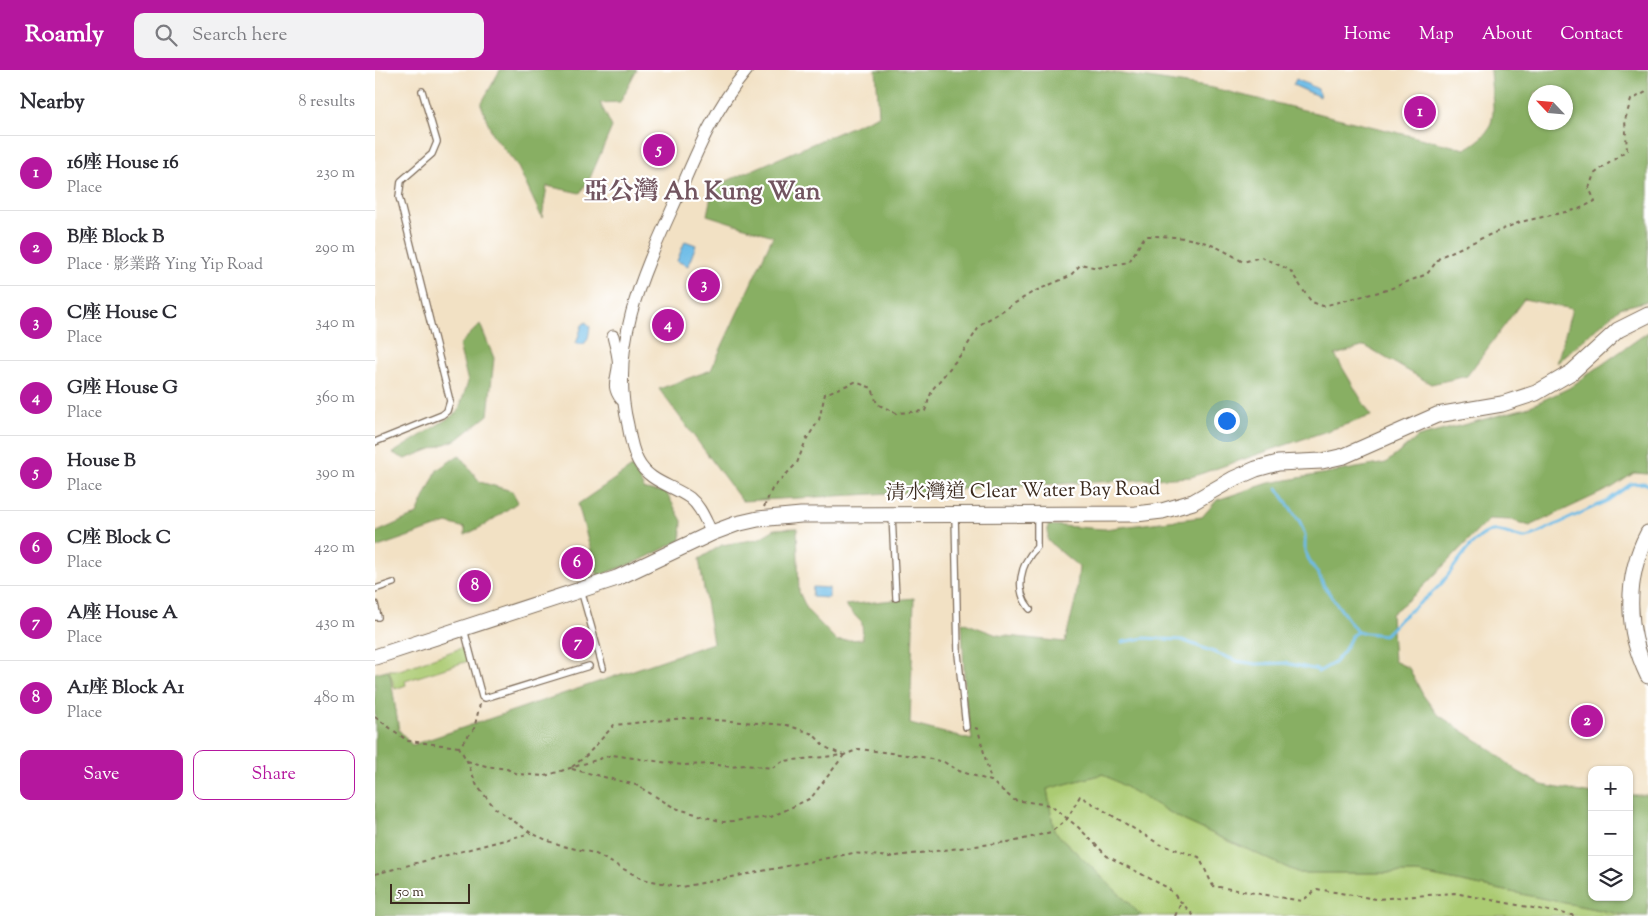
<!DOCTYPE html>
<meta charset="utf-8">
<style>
:root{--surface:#fff;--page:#f2f2f3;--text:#2b2b33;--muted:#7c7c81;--line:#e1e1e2;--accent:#b5179e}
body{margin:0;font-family:"Sorts Mill Goudy","Noto Serif TC",serif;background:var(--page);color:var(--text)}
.controls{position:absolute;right:15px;bottom:15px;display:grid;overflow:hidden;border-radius:10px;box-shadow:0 1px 4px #0004}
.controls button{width:45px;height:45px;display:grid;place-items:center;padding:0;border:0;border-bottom:1px solid var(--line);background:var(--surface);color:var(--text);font:25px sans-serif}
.compass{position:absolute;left:1153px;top:15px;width:45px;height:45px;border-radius:50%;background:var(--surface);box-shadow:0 1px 4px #0004;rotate:296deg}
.scale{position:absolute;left:15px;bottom:12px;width:80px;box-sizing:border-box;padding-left:5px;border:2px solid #3b2a1e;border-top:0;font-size:14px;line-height:18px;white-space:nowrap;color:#3b2a1e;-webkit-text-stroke:4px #fff;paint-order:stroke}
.you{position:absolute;left:851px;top:350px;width:18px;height:18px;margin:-12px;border:4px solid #fff;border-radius:50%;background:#1a73e8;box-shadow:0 0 0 8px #1a73e833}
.badge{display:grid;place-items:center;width:32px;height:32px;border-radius:50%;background:var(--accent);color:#fff;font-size:16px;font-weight:700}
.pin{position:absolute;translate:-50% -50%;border:2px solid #fff;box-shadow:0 1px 5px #0006}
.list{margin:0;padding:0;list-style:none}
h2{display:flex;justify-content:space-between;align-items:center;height:65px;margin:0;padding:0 20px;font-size:21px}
h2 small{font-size:16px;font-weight:400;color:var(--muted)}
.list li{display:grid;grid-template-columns:32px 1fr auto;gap:15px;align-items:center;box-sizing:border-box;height:75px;padding:0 20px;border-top:1px solid var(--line)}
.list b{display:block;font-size:19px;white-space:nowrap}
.list p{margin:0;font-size:16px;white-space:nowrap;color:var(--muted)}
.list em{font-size:16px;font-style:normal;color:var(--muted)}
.actions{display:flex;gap:10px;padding:15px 20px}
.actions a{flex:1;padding:11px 0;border:1px solid var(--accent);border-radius:10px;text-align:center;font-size:18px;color:var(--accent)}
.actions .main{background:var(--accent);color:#fff}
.icon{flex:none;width:28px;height:28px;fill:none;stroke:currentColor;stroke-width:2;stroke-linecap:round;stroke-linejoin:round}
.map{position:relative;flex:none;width:1273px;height:846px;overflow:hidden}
header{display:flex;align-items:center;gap:30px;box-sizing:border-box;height:70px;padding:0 25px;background:var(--accent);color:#fff}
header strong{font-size:24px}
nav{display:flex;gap:28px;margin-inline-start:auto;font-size:18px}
.search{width:350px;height:45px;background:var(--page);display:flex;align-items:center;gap:12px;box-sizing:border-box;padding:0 18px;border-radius:10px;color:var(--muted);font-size:19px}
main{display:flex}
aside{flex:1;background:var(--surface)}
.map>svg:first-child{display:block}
</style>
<header>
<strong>Roamly</strong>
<div class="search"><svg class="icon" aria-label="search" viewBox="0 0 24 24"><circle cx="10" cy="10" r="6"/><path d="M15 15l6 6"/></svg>Search here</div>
<nav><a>Home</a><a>Map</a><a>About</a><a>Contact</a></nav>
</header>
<main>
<aside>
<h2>Nearby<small>8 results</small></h2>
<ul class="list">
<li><span class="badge">1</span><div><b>16座 House 16</b><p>Place</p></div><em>230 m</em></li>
<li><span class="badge">2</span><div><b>B座 Block B</b><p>Place · 影業路 Ying Yip Road</p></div><em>290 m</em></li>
<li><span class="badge">3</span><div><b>C座 House C</b><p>Place</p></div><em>340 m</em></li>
<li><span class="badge">4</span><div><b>G座 House G</b><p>Place</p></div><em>360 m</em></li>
<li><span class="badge">5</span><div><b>House B</b><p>Place</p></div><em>390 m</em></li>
<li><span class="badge">6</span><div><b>C座 Block C</b><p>Place</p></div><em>420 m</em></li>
<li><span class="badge">7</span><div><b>A座 House A</b><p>Place</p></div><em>430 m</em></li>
<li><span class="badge">8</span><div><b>A1座 Block A1</b><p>Place</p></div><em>480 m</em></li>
</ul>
<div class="actions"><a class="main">Save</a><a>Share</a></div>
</aside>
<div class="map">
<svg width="1273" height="846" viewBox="0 0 1273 846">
<rect width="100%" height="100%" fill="#fff"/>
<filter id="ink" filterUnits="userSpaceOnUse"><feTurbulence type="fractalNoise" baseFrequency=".02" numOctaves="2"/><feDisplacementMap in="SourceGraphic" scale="10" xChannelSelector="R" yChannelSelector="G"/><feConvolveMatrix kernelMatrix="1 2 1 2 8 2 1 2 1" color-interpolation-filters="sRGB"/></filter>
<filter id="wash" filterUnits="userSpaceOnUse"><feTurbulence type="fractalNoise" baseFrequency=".0096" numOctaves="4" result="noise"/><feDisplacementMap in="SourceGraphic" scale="20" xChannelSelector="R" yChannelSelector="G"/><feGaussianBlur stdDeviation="1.12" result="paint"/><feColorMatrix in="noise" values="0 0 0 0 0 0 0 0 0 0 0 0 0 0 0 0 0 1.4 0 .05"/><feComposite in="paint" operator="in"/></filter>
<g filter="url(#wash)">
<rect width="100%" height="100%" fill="#f2e1c4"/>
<!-- green -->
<g fill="#abcb72" stroke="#737a48">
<polygon points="89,577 93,591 30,611 31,615 20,619 14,600 25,600"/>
<polygon points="728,704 810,751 924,803 1043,803 1254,846 767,846 679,761 672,719"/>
</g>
<!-- forest -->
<g fill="#88af64" stroke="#626c41" fill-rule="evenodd">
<polygon points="125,0 262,0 245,32 225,33 237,57 215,108 205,123 172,116 167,148 142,95 117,64 106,34"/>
<path d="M501,0H721L838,18L1090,79C1128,59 1117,38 1115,0H1273V231L1245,238L1182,293L1197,239L1149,229L1092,306L1056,314L990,276L960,285L996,346L816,407L367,431L284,319L336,300L398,166L332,145L338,117L504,45ZM1160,22H1190V52H1160Z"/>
<polygon points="105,254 119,288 113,345 83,369 30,389 18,383 83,342 93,312 84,275"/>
<polygon points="1273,262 1273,404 1259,403 1238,417 1155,456 1136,450 1114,449 1043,522 1016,544 1019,591 1034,598 1048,625 1062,644 1118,681 1142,701 1167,715 1217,724 1217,827 1254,827 1254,725 1273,725 1273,846 1254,846 1043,803 924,803 810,751 728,704 672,719 679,761 767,846 0,846 0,603 12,600 15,604 24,660 37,675 338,573 324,489 347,475 383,469 400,459 422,458 424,522 433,541 462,571 488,569 487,553 470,535 539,528 535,654 597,670 590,628 587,552 622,565 690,572 701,527 704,497 673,471 673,455 729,459 827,447 842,430 894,413 1011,393 1043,367 1151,338 1194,318"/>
<polygon points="84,385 105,412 137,421 143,432 110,455 90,465 90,458 72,453 0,478 0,463 42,444 62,400"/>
<polygon points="257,397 270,420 291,422 307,451 306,470 266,490 223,506 203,434"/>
</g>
<!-- water -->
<g fill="#6dbce7" stroke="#547382">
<polygon points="921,9 943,19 945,27 918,15"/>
<polygon points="310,171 321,175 313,196 302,191"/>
<polygon points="211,252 215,257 213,269 209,274 201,274 207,255"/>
<polygon points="438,517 454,518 454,528 437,527"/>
</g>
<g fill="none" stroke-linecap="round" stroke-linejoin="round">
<!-- stream -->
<g stroke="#6dbce7" stroke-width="3">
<polyline points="902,418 925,452 930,465 930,481 936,494 944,505 949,516 982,562"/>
<polyline points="747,572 769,568 807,570 862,591 881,594 910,593 943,600"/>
<path d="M943,602L959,593L969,581L977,565L982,562L1009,565C1017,560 1021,552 1029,546C1042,535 1055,526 1067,513C1079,499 1096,468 1114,462C1126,457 1140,469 1152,468L1232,431L1256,414L1269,413L1273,415"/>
</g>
</g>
</g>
<g filter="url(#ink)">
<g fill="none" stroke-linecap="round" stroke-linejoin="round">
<defs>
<g id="service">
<polyline points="0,372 67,345 72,341 75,331 24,127 26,111 57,84 62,72 47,21"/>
<polyline points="517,445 521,528"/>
<polyline points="580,445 583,584 591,657"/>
<polyline points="0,519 18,513"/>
<polyline points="206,520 228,598"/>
<polyline points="0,534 3,547 0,547"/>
<path d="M655,539C639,520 645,494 662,477V444"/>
<polyline points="89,559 107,627 110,628 214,596"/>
</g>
<g id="minor">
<path d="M238,266C240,276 245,288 243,298C241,312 237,317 246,329"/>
<path d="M337,463C330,450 326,437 315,428C297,415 274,412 263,391C257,380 255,367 253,355C233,273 270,199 303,126C322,81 340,38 372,0"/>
</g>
<g id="secondary">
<path d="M1273,463C1249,508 1251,561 1273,606"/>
<polyline points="0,587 242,508 337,463 361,454 383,449 426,445 761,444 787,441 818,432 858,409 881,399 903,393 947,391 969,386 1062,345 1127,334 1161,323 1197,302 1243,260 1273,245"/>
</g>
</defs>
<!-- service casing -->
<use href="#service" stroke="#7b6a58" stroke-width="8"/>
<!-- minor casing -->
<use href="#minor" stroke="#7b6a58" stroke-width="13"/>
<!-- secondary casing -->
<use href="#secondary" stroke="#7b6a58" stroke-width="17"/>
<!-- path -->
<g stroke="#7b6a58" stroke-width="2" stroke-dasharray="4 4" stroke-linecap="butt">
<path d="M389,437L397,419L422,393L431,370L444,350L450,324L480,312L497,318L502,334L521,343L550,341L557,320L588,282L606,254L658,222L695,206L706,194L722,198L754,192L770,166C812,166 833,169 868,192L886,187L915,200L932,226L937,232L948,236L1012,220L1052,204L1065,187L1114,165L1145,152L1204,139L1220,131L1214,118L1219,104L1252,80L1250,50L1256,30L1273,21"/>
<polyline points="105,634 99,659 84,677 92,691 102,716 120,738 156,763 183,775 219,783 267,809 307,817 478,783 514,787 641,771 676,762 692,749 705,726 784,774 824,787 838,816 927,831 942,819 1001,829 1079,823 1201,846"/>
<polyline points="0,647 33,671 84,677"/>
<polyline points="600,658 603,659 616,711"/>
<polyline points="92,691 111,696 132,699 143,704 170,706 237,685 308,695 337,694 356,697 370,695 397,698 408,691 469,685 484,679 547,687 569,692 584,701 616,711 639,730 675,735 703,757 732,786 793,818 819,846"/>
<polyline points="197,697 212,685 239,655 310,648 412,655 438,664 450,677 468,685"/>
<polyline points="197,699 261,715 300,738 348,752 396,747 436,728 469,685"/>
<polyline points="0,804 156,763"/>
<polyline points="800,846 806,833"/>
</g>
<!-- service -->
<use href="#service" stroke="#fff" stroke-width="5.5"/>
<!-- minor -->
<use href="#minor" stroke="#fff" stroke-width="11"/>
<!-- secondary -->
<use href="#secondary" stroke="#fff" stroke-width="15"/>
</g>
</g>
<g text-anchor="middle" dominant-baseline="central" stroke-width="4.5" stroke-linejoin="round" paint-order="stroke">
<!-- street labels -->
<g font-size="20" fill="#3b2a1e" stroke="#fff">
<text transform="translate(648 422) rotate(-1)">清水灣道 Clear Water Bay Road</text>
</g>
<!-- district labels -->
<g font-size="25" font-weight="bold" fill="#725560" stroke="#fff">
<text x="327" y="123">亞公灣 Ah Kung Wan</text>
</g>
</g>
</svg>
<div class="controls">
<button>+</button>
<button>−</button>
<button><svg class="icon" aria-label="layers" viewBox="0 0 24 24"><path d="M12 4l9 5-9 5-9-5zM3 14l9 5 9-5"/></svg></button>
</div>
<svg class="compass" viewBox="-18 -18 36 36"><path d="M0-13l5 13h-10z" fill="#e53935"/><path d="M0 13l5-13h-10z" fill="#7c7c81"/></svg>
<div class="scale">50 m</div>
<div class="you"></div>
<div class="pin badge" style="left:1045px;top:42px">1</div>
<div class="pin badge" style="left:1212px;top:651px">2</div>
<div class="pin badge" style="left:329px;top:215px">3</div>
<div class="pin badge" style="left:293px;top:255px">4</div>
<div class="pin badge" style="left:284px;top:80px">5</div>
<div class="pin badge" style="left:202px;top:493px">6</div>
<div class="pin badge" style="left:203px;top:573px">7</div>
<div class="pin badge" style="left:100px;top:516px">8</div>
</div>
</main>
